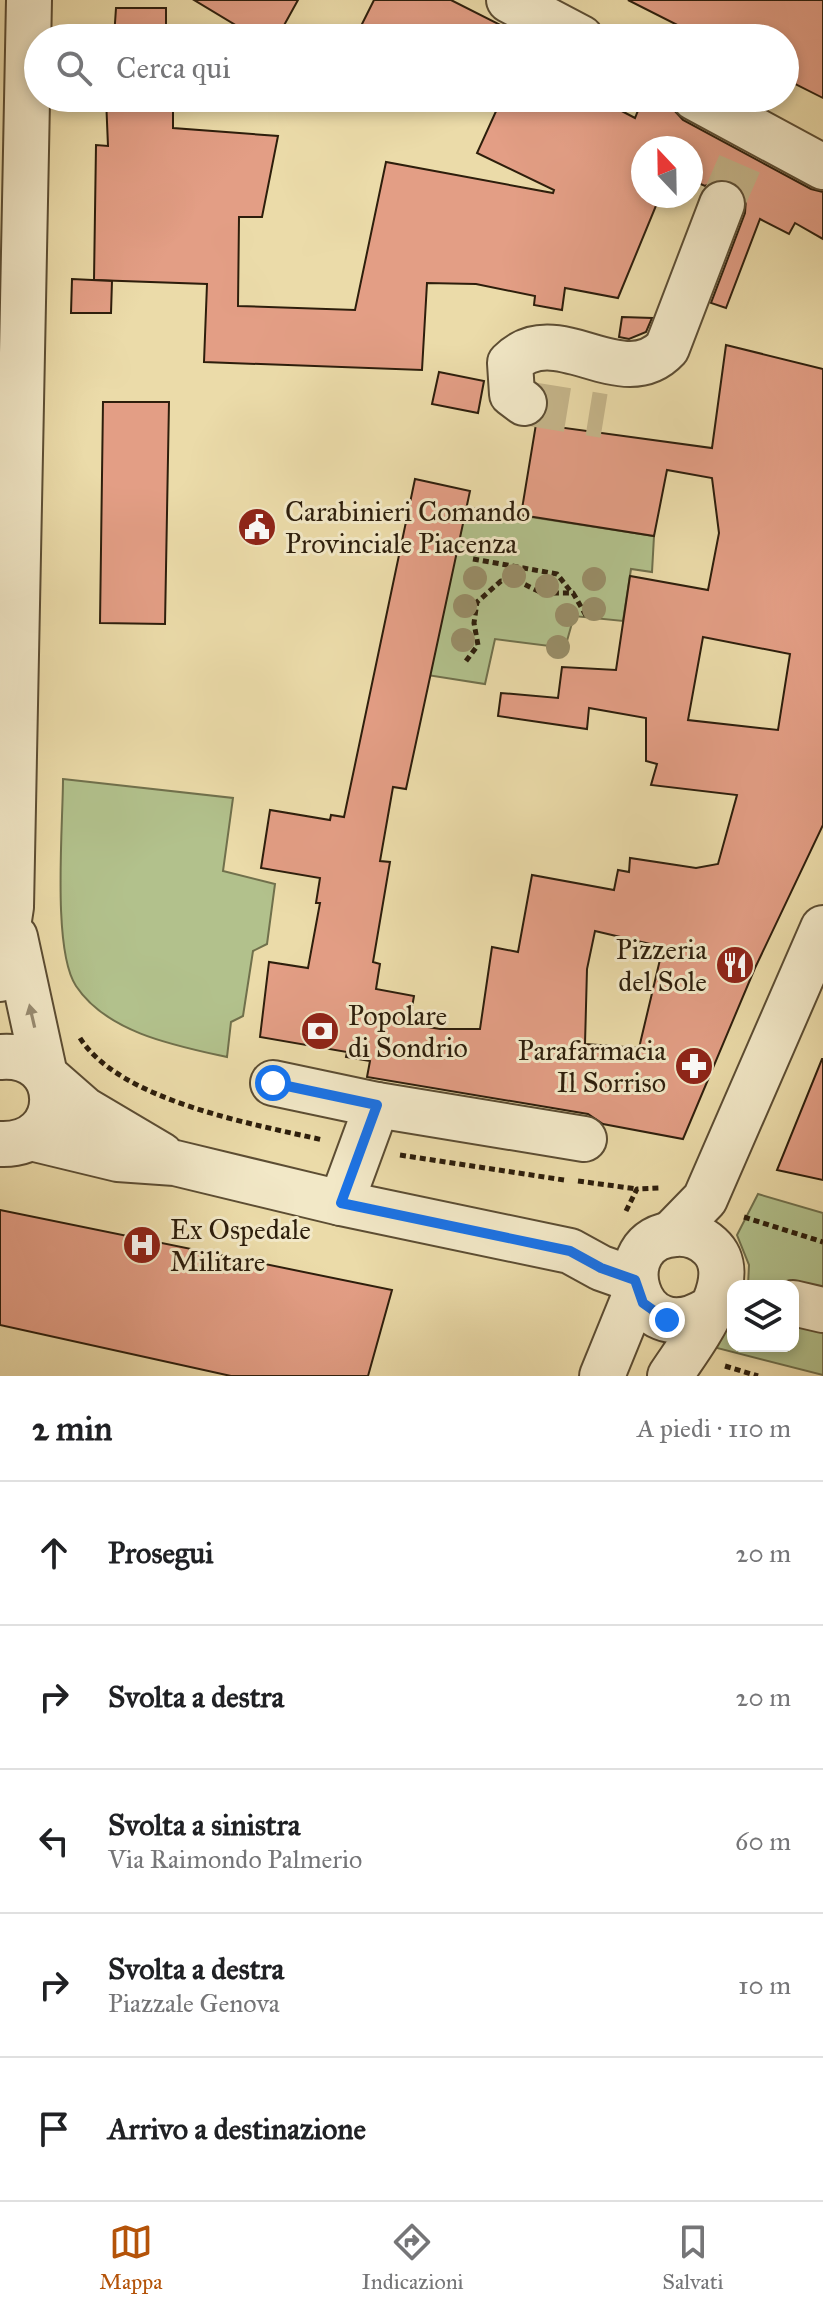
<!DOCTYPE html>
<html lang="it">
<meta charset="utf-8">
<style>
:root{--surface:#fff;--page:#f2f2f2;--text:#202124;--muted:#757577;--line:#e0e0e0;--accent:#b45309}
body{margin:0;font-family:"IM FELL Great Primer",serif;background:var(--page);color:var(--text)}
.controls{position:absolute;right:24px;bottom:24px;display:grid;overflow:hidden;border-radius:16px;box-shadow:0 4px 12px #0003}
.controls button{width:72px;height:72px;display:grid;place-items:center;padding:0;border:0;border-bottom:2px solid var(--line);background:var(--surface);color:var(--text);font:40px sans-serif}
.compass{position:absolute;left:631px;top:136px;width:72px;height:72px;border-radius:50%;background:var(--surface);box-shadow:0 4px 12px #0003;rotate:338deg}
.stop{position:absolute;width:24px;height:24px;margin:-18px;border:6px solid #1a73e8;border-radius:50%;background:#fff}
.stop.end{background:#1a73e8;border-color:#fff;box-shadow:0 2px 8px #0008}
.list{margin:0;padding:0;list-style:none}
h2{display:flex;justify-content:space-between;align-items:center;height:104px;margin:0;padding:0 32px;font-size:34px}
h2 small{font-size:26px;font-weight:400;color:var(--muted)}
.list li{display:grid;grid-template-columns:52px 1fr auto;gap:24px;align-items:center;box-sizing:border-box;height:144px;padding:0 32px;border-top:2px solid var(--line)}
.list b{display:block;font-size:30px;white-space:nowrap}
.list p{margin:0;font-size:26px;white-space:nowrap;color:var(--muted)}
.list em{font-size:26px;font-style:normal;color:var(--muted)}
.icon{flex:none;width:44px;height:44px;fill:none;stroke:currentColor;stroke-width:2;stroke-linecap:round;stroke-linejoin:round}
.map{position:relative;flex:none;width:823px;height:1376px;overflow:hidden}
.search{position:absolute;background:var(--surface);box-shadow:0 4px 12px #0003;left:24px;right:24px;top:24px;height:88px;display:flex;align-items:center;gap:20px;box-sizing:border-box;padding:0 28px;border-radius:44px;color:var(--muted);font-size:30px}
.sheet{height:824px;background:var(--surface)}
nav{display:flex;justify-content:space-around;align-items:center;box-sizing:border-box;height:112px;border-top:2px solid var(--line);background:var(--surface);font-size:22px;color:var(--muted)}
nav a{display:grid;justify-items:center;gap:4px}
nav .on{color:var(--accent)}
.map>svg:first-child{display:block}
</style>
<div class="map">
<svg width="823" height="1376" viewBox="0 0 823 1376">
<rect width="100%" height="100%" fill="#ebdba9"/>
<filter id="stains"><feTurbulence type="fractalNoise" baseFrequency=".0025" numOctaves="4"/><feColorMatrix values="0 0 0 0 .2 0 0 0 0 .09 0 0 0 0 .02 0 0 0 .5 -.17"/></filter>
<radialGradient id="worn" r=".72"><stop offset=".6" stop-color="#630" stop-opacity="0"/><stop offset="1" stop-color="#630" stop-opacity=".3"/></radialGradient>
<!-- green -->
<g fill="#b2c18c" stroke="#70704c" stroke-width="2">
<polygon points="459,506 654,536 652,572 631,569 623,621 574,616 565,648 495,639 485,684 427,675"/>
<path d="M63,779L233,798L223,871L275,884L267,944L253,951L243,1016L231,1022L227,1057C177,1046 107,1033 76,986C52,950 63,825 63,779Z"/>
<polygon points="758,1194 823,1213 823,1375 713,1347 733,1317 733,1346 793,1346 793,1286 748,1286 749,1265 737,1235"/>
</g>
<!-- building -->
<g fill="#e39e85" stroke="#2d1e0c" stroke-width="2" fill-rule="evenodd">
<polygon points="194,0 298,0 277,38 257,38"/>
<polygon points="374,0 451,0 526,38 355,38"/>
<polygon points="628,0 823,0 823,98 785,79 785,38 703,38"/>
<polygon points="116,8 166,8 166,38 114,38"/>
<polygon points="106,98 173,98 173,128 278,136 262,217 239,217 238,306 355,310 386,162 553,193 554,190 477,153 502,98 597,98 635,118 643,98 651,98 673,109 683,120 811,189 823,192 823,239 795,223 789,234 760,219 726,308 711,303 745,213 746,199 741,188 730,180 717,180 705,186 691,180 691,148 643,148 643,196 660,196 618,298 565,288 562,310 534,305 535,296 476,284 427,283 422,370 204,362 207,284 94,280 96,145 108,146"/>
<polygon points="72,279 112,281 111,313 71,313"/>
<polygon points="622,317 652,318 646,332 629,339 619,337"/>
<path d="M726,345L823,369V825L755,968L683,1139L603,1124L588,1114L367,1077L370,1061L346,1057L347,1052L260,1037L269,962L308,968L320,903H316L320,878L261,868L270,810L330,820L331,815L344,817L415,479L470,491L406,789L393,787L380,861L390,862L373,962L380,964L376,989L414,996L409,1024L440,1029H480L492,947L518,952L532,875L614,890L618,870L629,872L630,858L696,868L718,864L737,795L651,785L657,764L646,761V718L589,708L587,729L498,716L501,693L558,698L562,667L616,670L630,576L708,590L719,533L712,478L667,470L654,536L521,515L536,424L712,448ZM703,637L790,654L778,730L688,720ZM595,931L663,947L639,1048L585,1044L587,969Z"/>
<polygon points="439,372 484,381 478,413 432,404"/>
<polygon points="103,402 169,402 165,624 100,623"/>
<polygon points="822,1059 823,1059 823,1180 777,1170"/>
<polygon points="0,1210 392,1290 368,1376 231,1376 0,1325"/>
</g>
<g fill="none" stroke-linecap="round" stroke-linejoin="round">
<!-- minor-tunnel -->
<g stroke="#c5b58a" stroke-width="44" stroke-dasharray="44 22" stroke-linecap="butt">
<polyline points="722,204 749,142"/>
<polyline points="524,403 604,416"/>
</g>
<defs>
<g id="minor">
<polyline points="509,0 581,38"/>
<polyline points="695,98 823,167"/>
<path d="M524,403L512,394L510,363C556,316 622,396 667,348L722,204"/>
<polyline points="15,937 45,1075 85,1110 161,1155"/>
<polyline points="0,979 11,907 29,0"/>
<path d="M0,1057C69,1051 70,1147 0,1144"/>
<polyline points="273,1083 377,1105 341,1203"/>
<polyline points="377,1105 584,1139"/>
<polyline points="31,1138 118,1159 175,1163 341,1203 570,1251 601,1268 635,1280"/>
<polyline points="671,1234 705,1199 823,928"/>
<polyline points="793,1303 823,1310"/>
<polyline points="602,1376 637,1290"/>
<path d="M670,1376C690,1345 745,1278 710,1246C700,1237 689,1233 676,1234C606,1237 634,1355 708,1310"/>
</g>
</defs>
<!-- minor casing -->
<use href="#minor" stroke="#5c4d33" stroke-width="48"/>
<!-- path -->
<g stroke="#2d1e0c" stroke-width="5" stroke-dasharray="6 4" stroke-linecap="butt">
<polyline points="473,559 557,574 572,593"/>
<polyline points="466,661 478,645 474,623 477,602 501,581 520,582 542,593 573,593 588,619"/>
<path d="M80,1038C120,1101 253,1124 323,1140"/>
<polyline points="400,1155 564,1180"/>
<polyline points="578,1181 637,1189"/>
<polyline points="626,1211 637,1189 659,1188"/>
<polyline points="744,1217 823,1242"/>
<polyline points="725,1366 758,1376"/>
</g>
<!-- minor -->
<use href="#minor" stroke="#f2e8c7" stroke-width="44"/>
</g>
<!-- trees -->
<g fill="#988e68">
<circle cx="514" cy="576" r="12"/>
<circle cx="475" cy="578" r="12"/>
<circle cx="594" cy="579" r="12"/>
<circle cx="547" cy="586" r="12"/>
<circle cx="465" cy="606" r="12"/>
<circle cx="594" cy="609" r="12"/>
<circle cx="567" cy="615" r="12"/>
<circle cx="463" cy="640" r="12"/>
<circle cx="558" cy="647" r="12"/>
</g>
<!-- one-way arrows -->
<defs><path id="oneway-solid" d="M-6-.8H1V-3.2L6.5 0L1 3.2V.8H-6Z" transform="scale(2)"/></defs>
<use fill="#998d73" href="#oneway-solid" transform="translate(32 1016) rotate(-103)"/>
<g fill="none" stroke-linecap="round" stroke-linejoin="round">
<!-- route -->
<polyline stroke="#1a73e8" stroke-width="10" points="273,1083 377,1105 341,1203 570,1251 601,1268 635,1280 643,1303 667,1320"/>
</g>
<!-- icons -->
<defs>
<symbol id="civic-disc" viewBox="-11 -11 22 22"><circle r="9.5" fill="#8f2418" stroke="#f2e8c7"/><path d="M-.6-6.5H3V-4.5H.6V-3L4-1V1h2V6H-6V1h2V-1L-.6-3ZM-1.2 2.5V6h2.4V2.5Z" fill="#fff"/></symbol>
<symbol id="restaurant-disc" viewBox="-11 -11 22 22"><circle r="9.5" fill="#8f2418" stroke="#f2e8c7"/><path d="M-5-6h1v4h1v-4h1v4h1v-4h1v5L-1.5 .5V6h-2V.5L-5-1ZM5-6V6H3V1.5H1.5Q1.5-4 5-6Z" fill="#fff"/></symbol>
<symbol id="bank-disc" viewBox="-11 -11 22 22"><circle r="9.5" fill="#8f2418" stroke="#f2e8c7"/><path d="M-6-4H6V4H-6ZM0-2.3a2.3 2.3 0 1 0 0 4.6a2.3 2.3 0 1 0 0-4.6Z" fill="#fff"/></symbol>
<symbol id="pharmacy-disc" viewBox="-11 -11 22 22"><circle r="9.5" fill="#8f2418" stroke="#f2e8c7"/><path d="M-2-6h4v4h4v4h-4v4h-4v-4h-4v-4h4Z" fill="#fff"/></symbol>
<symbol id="hospital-disc" viewBox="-11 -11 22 22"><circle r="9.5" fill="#8f2418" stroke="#f2e8c7"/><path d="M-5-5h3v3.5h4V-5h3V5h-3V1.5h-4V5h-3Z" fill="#fff"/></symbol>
</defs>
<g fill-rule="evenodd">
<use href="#civic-disc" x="235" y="505" width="44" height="44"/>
<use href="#restaurant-disc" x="713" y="943" width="44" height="44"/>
<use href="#bank-disc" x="298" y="1009" width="44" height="44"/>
<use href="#pharmacy-disc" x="672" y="1044" width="44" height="44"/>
<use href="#hospital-disc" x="120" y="1223" width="44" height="44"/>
</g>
<g text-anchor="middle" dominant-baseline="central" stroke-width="6" stroke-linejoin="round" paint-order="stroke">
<!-- poi labels -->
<g font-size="28" fill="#2d1e0c" stroke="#f2e8c7" text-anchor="start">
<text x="285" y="511">Carabinieri Comando<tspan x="285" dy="32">Provinciale Piacenza</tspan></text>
<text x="707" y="949" text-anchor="end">Pizzeria<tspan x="707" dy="32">del Sole</tspan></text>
<text x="348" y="1015">Popolare<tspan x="348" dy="32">di Sondrio</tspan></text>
<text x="666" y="1050" text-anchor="end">Parafarmacia<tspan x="666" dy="32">Il Sorriso</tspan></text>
<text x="170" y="1229">Ex Ospedale<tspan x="170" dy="32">Militare</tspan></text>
</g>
</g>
<rect width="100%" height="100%" filter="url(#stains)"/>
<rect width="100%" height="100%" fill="url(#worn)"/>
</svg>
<div class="controls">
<button><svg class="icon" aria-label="layers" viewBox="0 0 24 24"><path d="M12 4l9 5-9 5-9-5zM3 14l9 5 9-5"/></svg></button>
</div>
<svg class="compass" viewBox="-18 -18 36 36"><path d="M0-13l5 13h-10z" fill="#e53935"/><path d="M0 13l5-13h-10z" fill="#757577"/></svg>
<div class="stop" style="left:273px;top:1083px"></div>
<div class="stop end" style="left:667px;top:1320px"></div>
<div class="search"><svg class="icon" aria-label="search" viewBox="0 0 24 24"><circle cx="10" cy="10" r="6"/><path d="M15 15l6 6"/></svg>Cerca qui</div>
</div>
<section class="sheet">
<h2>2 min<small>A piedi · 110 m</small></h2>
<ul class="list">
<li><svg class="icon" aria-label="ahead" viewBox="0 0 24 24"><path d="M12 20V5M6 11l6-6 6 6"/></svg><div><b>Prosegui</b></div><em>20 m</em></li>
<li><svg class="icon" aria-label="right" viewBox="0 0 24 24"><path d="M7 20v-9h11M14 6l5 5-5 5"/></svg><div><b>Svolta a destra</b></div><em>20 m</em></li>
<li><svg class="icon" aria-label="left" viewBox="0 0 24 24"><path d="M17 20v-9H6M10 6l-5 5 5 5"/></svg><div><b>Svolta a sinistra</b><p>Via Raimondo Palmerio</p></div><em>60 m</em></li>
<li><svg class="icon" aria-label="right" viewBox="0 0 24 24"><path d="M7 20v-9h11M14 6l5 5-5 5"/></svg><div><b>Svolta a destra</b><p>Piazzale Genova</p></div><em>10 m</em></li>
<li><svg class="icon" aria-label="arrive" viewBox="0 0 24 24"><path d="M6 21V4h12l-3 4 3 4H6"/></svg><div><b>Arrivo a destinazione</b></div></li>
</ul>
</section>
<nav>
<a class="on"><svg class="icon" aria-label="map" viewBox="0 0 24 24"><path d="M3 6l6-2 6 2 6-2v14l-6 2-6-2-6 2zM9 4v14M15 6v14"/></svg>Mappa</a>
<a><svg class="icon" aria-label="directions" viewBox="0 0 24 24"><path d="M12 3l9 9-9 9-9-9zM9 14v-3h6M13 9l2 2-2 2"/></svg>Indicazioni</a>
<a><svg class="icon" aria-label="saved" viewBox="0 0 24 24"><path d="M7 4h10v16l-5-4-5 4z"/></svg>Salvati</a>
</nav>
